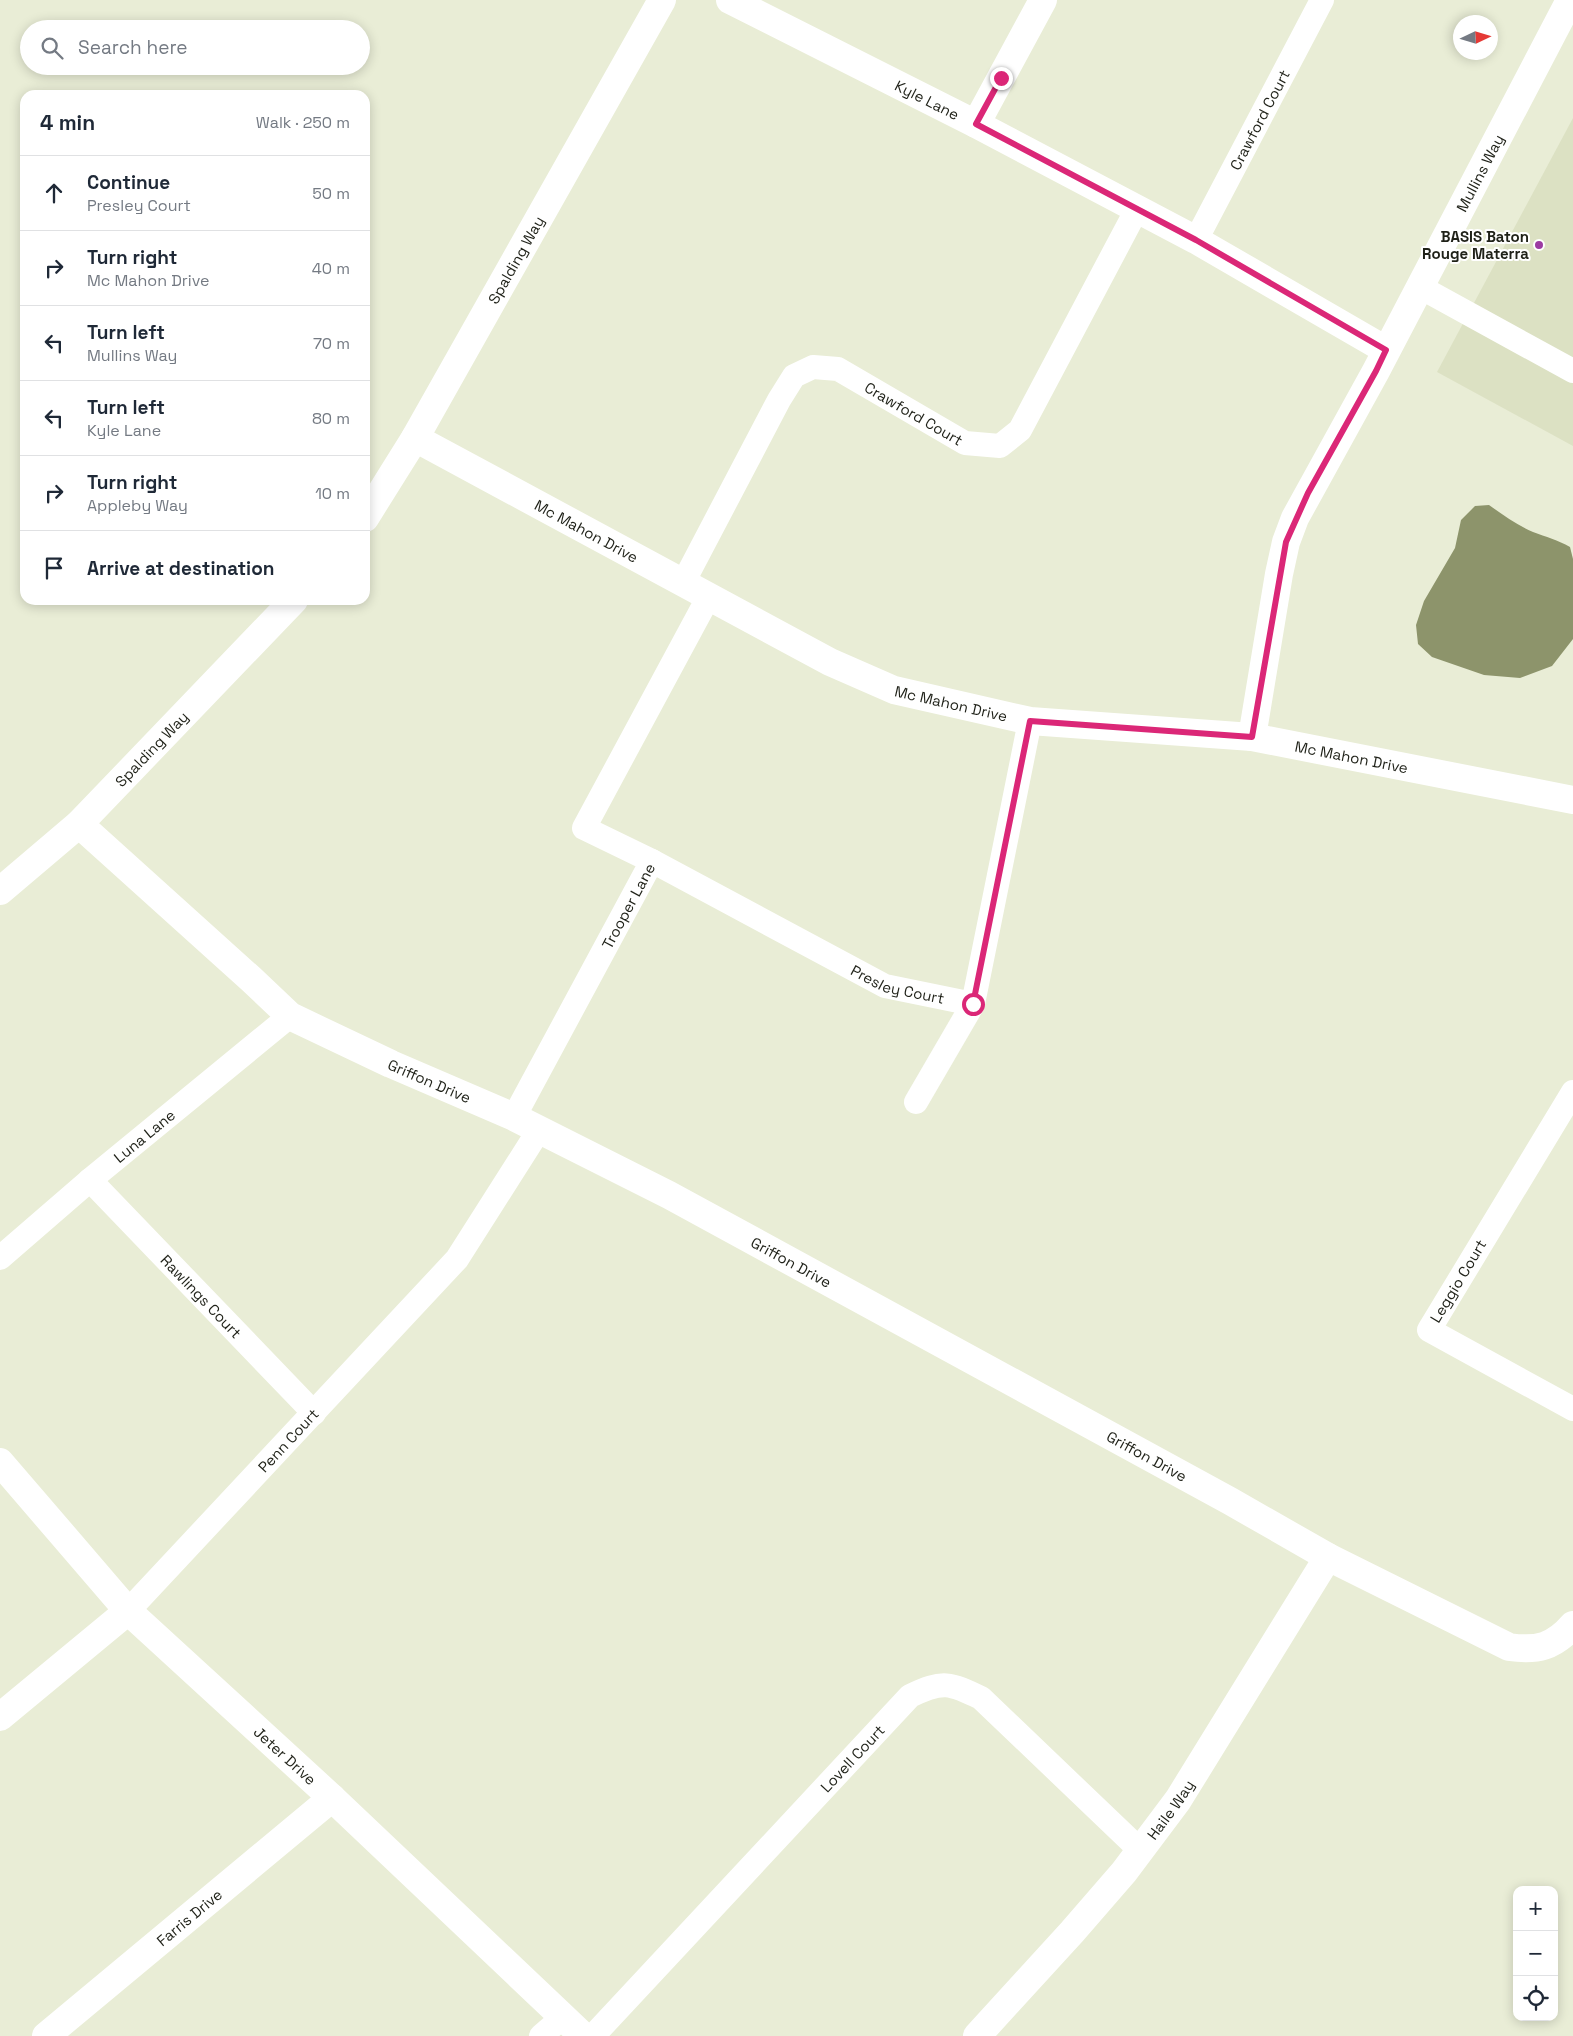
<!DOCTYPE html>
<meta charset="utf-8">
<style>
:root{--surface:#fff;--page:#f6f6f7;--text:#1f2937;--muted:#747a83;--line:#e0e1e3}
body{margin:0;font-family:"Space Grotesk",sans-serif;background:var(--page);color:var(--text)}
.controls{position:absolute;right:15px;bottom:15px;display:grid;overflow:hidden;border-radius:10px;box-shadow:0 2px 12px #0003}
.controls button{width:45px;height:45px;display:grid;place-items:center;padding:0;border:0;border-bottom:1px solid var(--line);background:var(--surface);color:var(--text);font:25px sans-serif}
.compass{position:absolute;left:1453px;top:15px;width:45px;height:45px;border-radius:50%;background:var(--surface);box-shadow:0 2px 12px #0003;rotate:86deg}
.stop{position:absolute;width:15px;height:15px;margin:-11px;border:4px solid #db2777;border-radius:50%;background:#fff}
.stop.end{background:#db2777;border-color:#fff;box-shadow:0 1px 5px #0008}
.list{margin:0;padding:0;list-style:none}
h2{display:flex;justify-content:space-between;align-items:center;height:65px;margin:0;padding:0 20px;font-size:21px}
h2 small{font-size:16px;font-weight:400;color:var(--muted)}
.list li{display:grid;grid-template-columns:32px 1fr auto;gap:15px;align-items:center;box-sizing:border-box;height:75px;padding:0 20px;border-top:1px solid var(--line)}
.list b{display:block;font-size:19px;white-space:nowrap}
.list p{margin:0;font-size:16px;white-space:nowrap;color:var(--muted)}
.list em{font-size:16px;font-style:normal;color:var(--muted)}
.icon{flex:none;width:28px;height:28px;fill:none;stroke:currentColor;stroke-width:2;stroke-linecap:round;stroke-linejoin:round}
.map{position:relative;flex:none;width:1573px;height:2036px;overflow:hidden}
.search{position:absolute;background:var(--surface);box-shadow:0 2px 12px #0003;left:20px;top:20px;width:350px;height:55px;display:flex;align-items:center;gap:12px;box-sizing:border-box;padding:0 18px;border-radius:28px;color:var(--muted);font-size:19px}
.panel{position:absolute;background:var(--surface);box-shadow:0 2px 12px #0003;left:20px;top:90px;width:350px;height:515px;border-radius:15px}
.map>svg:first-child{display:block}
</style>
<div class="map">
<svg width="1573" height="2036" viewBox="0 0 1573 2036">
<rect width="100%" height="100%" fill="#e9edd6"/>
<!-- built -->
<polygon fill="#dce1c3" points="1573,118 1573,446 1437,372"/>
<!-- water -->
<path fill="#8d946b" d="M1489,505C1503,515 1517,525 1533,532C1546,537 1558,540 1570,547L1573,559V639L1552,666L1520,678L1484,675L1432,657L1418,644L1416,625L1424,601L1455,548L1461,520L1475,506Z"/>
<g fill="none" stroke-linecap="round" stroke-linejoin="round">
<!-- lane -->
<g stroke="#fff" stroke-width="24">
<path id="s1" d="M1196,240L1322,0"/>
<polyline points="1420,287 1573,371"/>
<path id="s2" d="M683,583L779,400L794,376L813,367L838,369L965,443L1000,446L1020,430L1137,209"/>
<path id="s3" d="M652,861L885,986L973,1004L1030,721"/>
<polyline points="1573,1092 1429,1330 1573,1409"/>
<polyline points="916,1102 973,1004"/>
<path id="s4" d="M514,1117L652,861L584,828L709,596"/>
<path id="s5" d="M90,1180L314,1413"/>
<path id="s6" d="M0,1258L90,1180L290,1016"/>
<path id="s7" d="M128,1611L457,1259L539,1130"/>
<polyline points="541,2036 563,2017"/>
<path id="s8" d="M593,2036L910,1696C943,1680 950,1683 981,1698L1140,1850"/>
</g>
<!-- street -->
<g stroke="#fff" stroke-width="28">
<path id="s9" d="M730,0L976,124L1196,240L1386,350"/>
<polyline points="976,124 1043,0"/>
<path id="s10" d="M415,438L830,662L894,690L1030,721L1252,737L1573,800"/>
<path id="s11" d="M365,518L415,438L662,0"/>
<path id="s12" d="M1252,737L1279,574L1286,542L1295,518L1376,371L1570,0"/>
<path id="s13" d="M79,824L251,979L290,1016L391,1064L514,1117L669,1195L1230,1501L1328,1557L1509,1647C1537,1651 1554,1647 1573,1625"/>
<path id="s14" d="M0,891L79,824L294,600"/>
<path id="s15" d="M0,1462L128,1611L332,1798L583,2036"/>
<polyline points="0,1717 128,1611"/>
<path id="s16" d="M46,2036L332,1798"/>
<path id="s17" d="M977,2036L1072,1932L1124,1872L1178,1800L1328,1557"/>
</g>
</g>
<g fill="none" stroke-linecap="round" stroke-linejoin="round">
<!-- route -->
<polyline stroke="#db2777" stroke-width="6" points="973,1004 1030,721 1252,737 1286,542 1308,493 1376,371 1386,350 1196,240 976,124 1001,78"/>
</g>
<!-- markers -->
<circle fill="#9c3ba2" stroke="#fff" stroke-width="2" cx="1539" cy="245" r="5"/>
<g text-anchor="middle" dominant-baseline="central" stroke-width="4" stroke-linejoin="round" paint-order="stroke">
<!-- street labels -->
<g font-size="15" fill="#1f2118" stroke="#fff">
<text stroke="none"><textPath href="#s9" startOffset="221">Kyle Lane</textPath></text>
<text stroke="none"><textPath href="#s1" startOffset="136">Crawford Court</textPath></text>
<text stroke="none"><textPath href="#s12" startOffset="615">Mullins Way</textPath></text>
<text stroke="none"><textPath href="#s11" startOffset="299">Spalding Way</textPath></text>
<text stroke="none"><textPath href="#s2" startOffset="369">Crawford Court</textPath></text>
<text stroke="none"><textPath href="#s10" startOffset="195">Mc Mahon Drive</textPath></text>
<text stroke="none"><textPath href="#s10" startOffset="600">Mc Mahon Drive</textPath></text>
<text stroke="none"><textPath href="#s14" startOffset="208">Spalding Way</textPath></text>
<text stroke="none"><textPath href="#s10" startOffset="1005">Mc Mahon Drive</textPath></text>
<text stroke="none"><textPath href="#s4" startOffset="240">Trooper Lane</textPath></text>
<text stroke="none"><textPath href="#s3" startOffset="276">Presley Court</textPath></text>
<text stroke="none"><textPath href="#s13" startOffset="439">Griffon Drive</textPath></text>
<text stroke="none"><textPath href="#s6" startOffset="189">Luna Lane</textPath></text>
<text stroke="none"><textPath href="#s13" startOffset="844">Griffon Drive</textPath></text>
<text transform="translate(1458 1281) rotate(-59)">Leggio Court</text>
<text stroke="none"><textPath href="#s5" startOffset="161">Rawlings Court</textPath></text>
<text stroke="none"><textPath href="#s7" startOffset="234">Penn Court</textPath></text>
<text stroke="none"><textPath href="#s13" startOffset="1249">Griffon Drive</textPath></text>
<text stroke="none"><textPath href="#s15" startOffset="410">Jeter Drive</textPath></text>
<text stroke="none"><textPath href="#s8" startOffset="380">Lovell Court</textPath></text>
<text stroke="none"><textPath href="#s17" startOffset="298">Haile Way</textPath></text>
<text stroke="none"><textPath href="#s16" startOffset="186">Farris Drive</textPath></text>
</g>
<!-- poi labels -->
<g font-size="15" font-weight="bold" fill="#1f2118" stroke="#fff" text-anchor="end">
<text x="1529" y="236">BASIS Baton<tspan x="1529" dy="17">Rouge Materra</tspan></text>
</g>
</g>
</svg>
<div class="controls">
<button>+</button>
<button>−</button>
<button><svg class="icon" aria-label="locate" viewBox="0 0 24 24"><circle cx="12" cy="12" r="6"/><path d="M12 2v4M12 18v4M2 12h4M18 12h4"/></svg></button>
</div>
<svg class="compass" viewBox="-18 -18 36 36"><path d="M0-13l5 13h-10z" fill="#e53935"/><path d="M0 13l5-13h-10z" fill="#747a83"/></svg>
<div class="stop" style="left:973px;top:1004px"></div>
<div class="stop end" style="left:1001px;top:78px"></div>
<div class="search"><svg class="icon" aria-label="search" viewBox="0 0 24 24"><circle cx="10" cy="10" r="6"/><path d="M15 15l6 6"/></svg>Search here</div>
<section class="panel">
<h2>4 min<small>Walk · 250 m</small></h2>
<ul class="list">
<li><svg class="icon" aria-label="ahead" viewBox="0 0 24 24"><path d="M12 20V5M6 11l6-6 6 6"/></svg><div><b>Continue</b><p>Presley Court</p></div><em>50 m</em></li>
<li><svg class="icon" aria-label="right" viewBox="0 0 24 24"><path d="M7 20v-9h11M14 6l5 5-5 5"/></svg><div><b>Turn right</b><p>Mc Mahon Drive</p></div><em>40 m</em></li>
<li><svg class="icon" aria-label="left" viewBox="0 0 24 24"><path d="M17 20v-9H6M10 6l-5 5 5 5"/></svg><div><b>Turn left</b><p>Mullins Way</p></div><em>70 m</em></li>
<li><svg class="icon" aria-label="left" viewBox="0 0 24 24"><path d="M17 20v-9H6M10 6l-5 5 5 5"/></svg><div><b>Turn left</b><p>Kyle Lane</p></div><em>80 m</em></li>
<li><svg class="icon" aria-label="right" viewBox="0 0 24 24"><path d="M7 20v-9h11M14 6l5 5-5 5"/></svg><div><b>Turn right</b><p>Appleby Way</p></div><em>10 m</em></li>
<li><svg class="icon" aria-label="arrive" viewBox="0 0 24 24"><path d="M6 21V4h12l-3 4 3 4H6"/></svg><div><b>Arrive at destination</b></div></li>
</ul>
</section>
</div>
